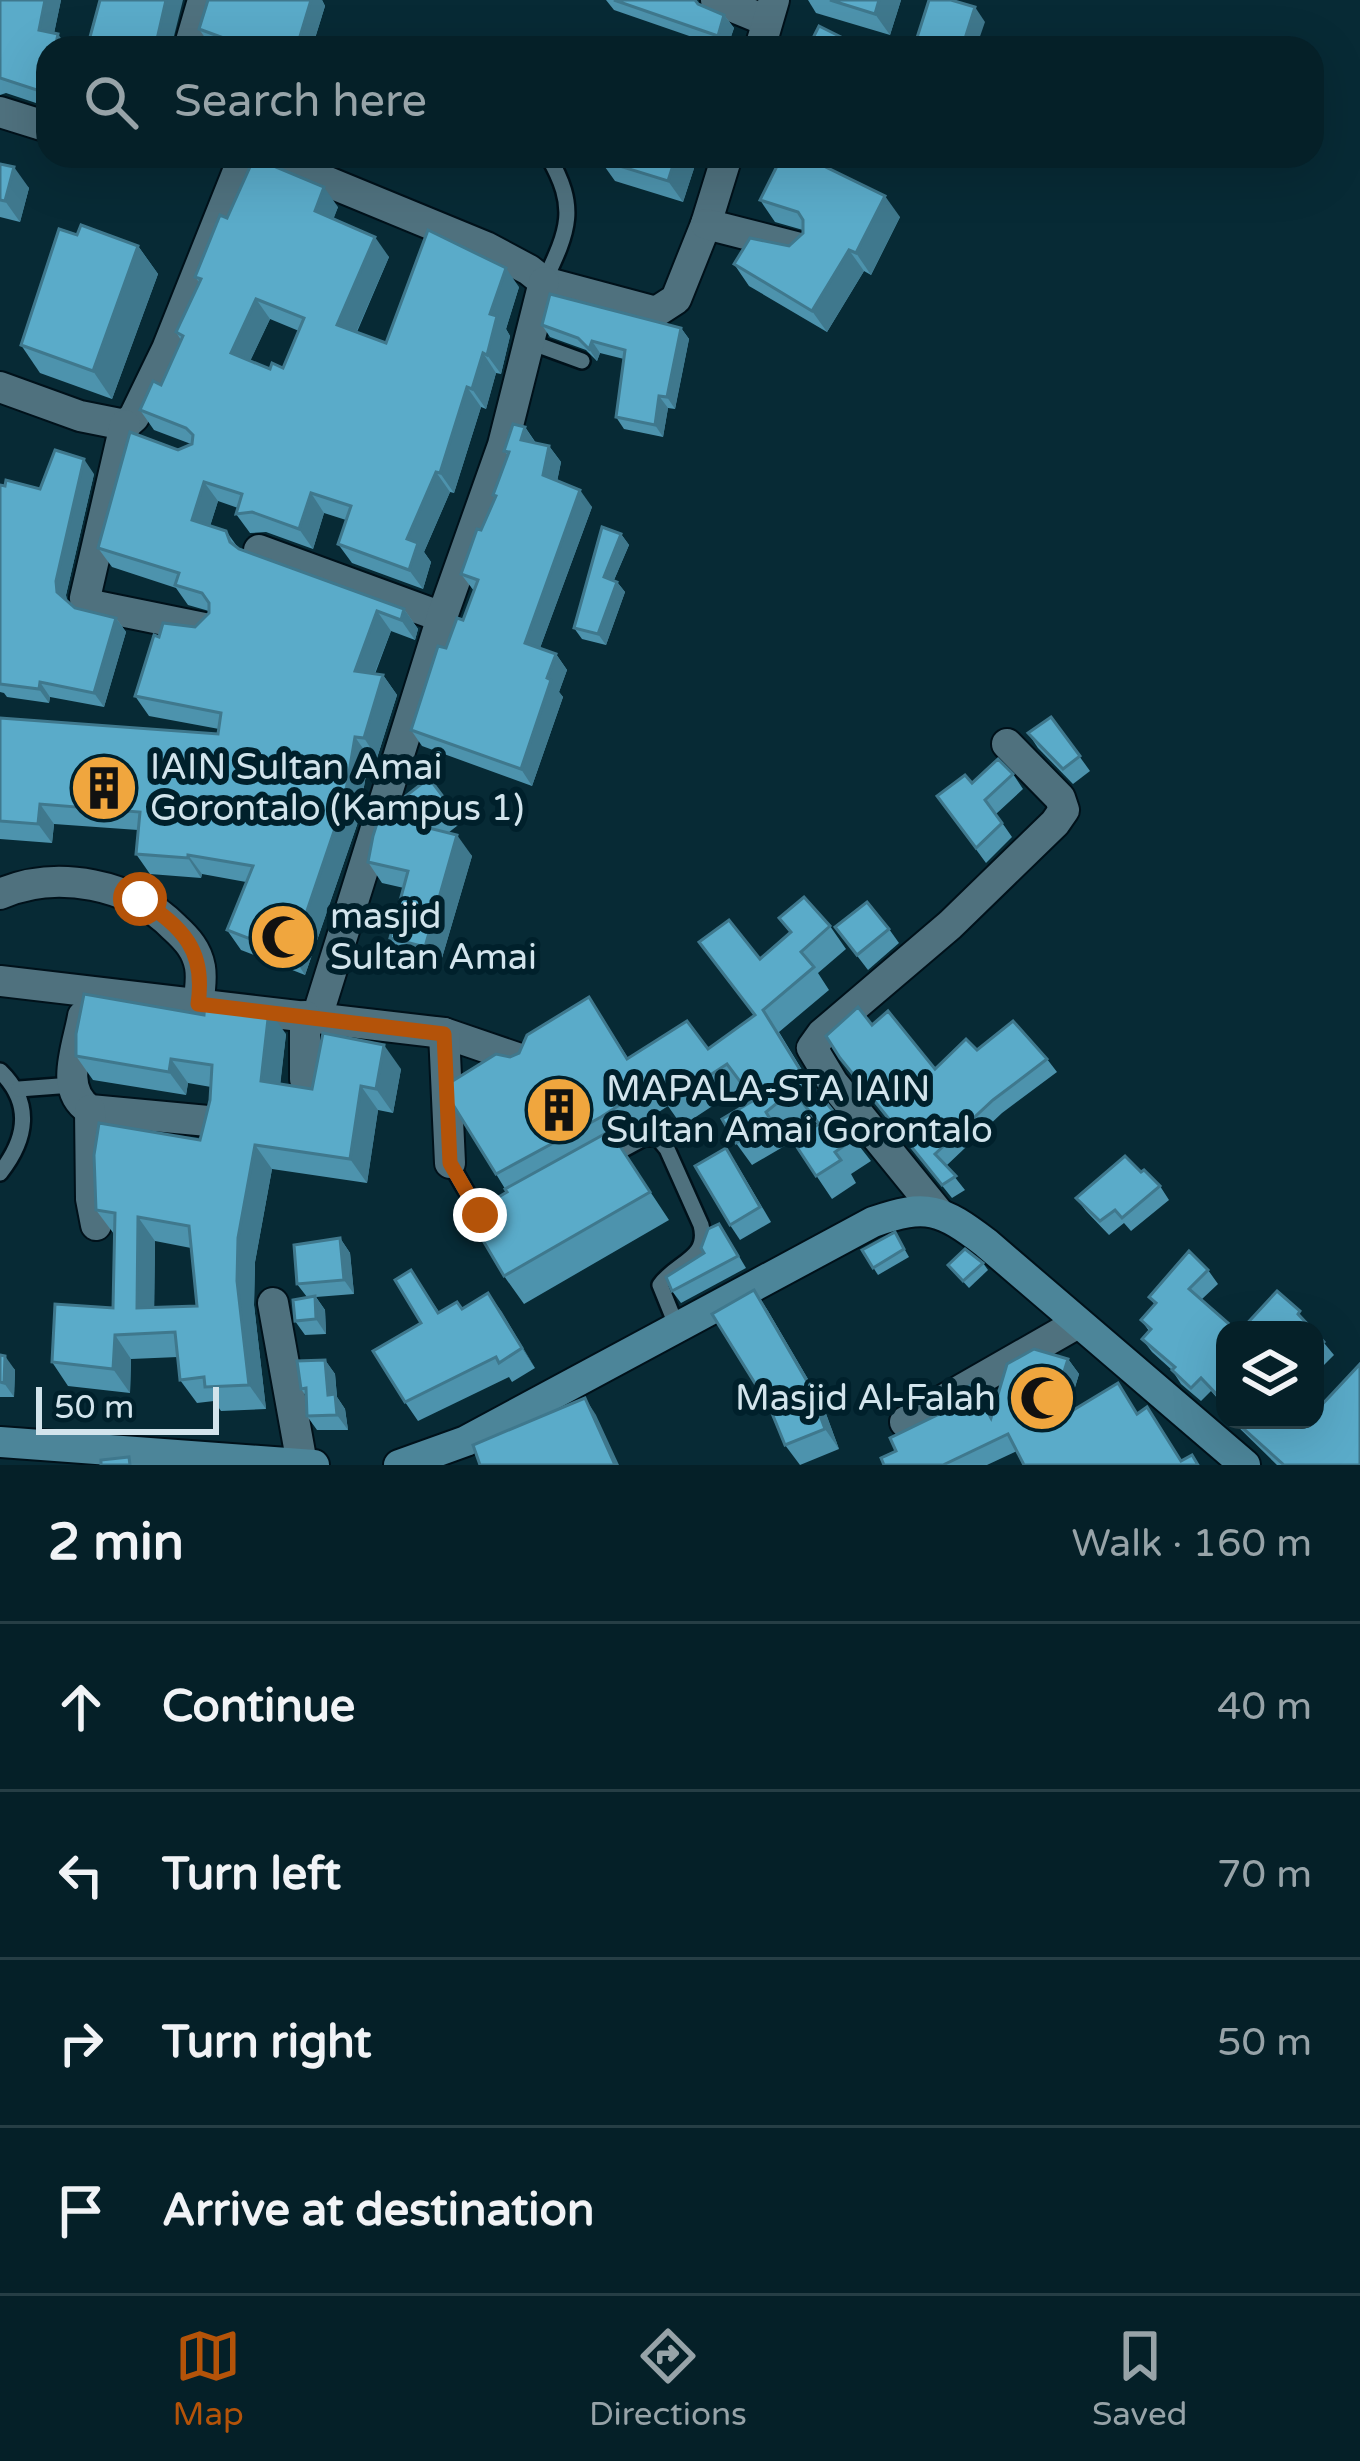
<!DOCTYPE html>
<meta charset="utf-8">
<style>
:root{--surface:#052028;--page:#132d34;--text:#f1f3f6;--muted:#97a3a8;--line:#263e45;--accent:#b45309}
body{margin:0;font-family:"Varela Round",sans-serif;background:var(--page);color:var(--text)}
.controls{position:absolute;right:36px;bottom:36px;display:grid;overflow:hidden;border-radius:24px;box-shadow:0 12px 48px #0002}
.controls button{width:108px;height:108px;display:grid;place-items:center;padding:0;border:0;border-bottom:3px solid var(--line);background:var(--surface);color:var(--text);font:60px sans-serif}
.scale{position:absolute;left:36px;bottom:30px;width:183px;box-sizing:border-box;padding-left:12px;border:6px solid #d2e4ec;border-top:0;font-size:33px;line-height:42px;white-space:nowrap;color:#d2e4ec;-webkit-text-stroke:9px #00202b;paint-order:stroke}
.stop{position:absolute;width:36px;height:36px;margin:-27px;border:9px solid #b45309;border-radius:50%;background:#fff}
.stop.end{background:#b45309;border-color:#fff;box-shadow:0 3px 12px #0008}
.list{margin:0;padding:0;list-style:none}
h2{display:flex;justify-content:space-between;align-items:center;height:156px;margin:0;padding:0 48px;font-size:51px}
h2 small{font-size:39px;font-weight:400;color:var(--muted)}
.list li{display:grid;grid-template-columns:78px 1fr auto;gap:36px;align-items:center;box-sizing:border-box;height:168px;padding:0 48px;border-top:3px solid var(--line)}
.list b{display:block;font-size:45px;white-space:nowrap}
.list em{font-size:39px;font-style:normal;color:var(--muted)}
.icon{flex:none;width:66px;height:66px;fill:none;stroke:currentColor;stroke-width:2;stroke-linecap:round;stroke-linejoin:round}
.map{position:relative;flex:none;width:1360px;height:1465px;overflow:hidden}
.search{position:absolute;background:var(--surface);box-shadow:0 12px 48px #0002;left:36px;right:36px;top:36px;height:132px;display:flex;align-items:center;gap:30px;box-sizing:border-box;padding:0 42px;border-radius:36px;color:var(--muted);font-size:45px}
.sheet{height:828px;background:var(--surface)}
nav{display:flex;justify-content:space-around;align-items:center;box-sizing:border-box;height:168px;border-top:3px solid var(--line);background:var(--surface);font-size:33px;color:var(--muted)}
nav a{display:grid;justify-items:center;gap:6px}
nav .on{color:var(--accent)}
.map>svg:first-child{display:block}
</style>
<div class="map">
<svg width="1360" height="1465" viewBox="0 0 1360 1465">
<rect width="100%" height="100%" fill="#072a35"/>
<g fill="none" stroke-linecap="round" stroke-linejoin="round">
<defs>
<g id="lane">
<path d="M544,282C569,229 578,208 548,156"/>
<polyline points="530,342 582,361"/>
<path d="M0,1071C33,1103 27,1139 0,1173"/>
<polyline points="19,1089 72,1085"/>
<path d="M609,1157L644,1138H658L667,1149L701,1225C710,1259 676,1262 660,1285L677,1327"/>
<polyline points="450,1163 480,1215 493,1219"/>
</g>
<g id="street">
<polyline points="716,0 767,21"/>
<polyline points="189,48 203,0"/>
<polyline points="760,48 774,0"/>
<polyline points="0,112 48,127"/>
<polyline points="265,156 486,247 529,270 544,282 656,312 676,299 706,224 727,156"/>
<polyline points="706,224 800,248"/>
<polyline points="0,387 80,416 125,425 134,417 167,349 244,156"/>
<polyline points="125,425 85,598 96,606 204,628"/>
<polyline points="259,550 442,617"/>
<path d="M0,894C57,869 132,884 175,928C187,939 197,950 200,967C202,979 200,992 198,1004"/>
<polyline points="0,981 444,1033 523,1060"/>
<path d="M83,1016C78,1046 58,1090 90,1110L208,1121"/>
<polyline points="317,1017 442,617 503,445 544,282"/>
<polyline points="444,1033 450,1163"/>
<polyline points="305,1079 305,1016"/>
<polyline points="90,1110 91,1199 96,1225"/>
<polyline points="937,1211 833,1083 812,1048 822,1034 950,925 1055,823 1064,810 1060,798 1007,744"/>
<polyline points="273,1303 302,1464"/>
<polyline points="905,1422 1078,1323"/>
</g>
<g id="secondary">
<polyline points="0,1442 314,1465"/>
<path d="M399,1465L466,1441L873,1222C927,1203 941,1209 986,1243L1245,1465"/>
</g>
</defs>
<!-- lane casing -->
<use href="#lane" stroke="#00111a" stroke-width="20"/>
<!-- street casing -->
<use href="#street" stroke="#00111a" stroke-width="34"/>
<!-- secondary casing -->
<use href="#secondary" stroke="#00111a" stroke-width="34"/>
<!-- lane -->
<use href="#lane" stroke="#4f717e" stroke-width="15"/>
<!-- street -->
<use href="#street" stroke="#4f717e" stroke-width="30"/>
<!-- secondary -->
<use href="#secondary" stroke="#4c8599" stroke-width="30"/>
</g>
<!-- wall -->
<g fill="#4d93ad" fill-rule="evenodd">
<polygon points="0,0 61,0 54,33 48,48 48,107 6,93 0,95"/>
<polygon points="208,0 322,0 325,6 312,48 219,48 210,45 199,29"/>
<polygon points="606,0 695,0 698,4 724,15 734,28 727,48 724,48 614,10"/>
<polygon points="808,0 901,0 890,35 816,13"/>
<polygon points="363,156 392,156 388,166"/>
<polygon points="698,156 683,202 615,181 600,160"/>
<polygon points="0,164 29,188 20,222 0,217"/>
<polygon points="760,200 900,217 871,275 864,271 827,332 749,286 734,264 789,246 803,233 803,230 775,222"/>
<path d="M338,207L333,219L389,257L357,332L386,343L519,287L506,329L510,336L501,374L496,373L486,409L481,407L454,493L450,492L424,552L431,562L423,589L352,563L338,544L346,520L324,513L313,549L266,532L250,533L236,514L238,508L218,501L210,526L226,531L239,549L404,609L418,629L415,640L391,631L375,674L383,675L397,695L377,758L369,757L358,822L305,975L241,950L227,930L246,882L202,874L201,878L150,874L136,854L138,830L54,824L52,843L0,839V718L218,734L219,729L149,716L135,696L159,637L195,627L209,613V611L188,605L176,588L112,567L98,548L178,450L191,444L154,430L140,410L161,385L181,340L176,332L199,282L195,277L227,218ZM270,319L299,331L283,368L270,369L250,361Z"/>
<polygon points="77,235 138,246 158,274 112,399 40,373 21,345"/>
<polygon points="542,325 681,328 689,339 675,409 668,408 663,437 624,429 616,417 624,359 600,353 597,361 586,350 550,337"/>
<polygon points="525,427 536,443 549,446 561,462 557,481 592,507 540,648 556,654 567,670 559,692 563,697 532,786 422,746 411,730 446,648 463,620 474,591 461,574 495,499 493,495 508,455 504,451"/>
<polygon points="94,474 66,595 67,600 75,608 116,618 126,632 104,707 50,697 49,703 7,697 4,693 0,692 0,485 40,489"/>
<polygon points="621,534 629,545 614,580 617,582 625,592 606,645 582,639 574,628"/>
<polygon points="1051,717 1090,771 1073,784 1038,748 1028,733"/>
<polygon points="1013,774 1023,789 996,814 1012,837 986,863 937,796 972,783"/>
<polygon points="447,802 462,822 448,833 472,856 439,968 404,959 390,938 404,888 382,883 368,862 393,806"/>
<polygon points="779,918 830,926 846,949 818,973 829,990 779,1032 810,1083 871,1161 851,1174 856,1183 832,1199 793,1141 818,1125 809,1113 782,1134 788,1144 752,1165 736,1143 754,1100 743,1086 682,1126 668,1106 616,1140 669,1220 524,1304 504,1276 507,1192 496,1174 510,1057 519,1053 589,997 628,1058 708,1049 754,1015 699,942 760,959 790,933"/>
<polygon points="835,927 889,929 899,943 868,970"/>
<polygon points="872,1025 935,1069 977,1050 1047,1059 1057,1072 1002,1113 946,1166 965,1190 952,1198 840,1058"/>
<path d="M286,1034L280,1084L312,1089L401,1069L393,1113L378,1110L367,1183L272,1169L255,1262L254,1305L266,1409L221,1411L214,1401L197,1403L180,1380L178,1357L131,1359L130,1393L68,1386L52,1362L113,1308L114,1234L96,1210L200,1140L210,1100L211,1087L188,1083L186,1095L93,1080L76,1056ZM155,1241L191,1248L197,1306L154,1307Z"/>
<polygon points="736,1163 771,1222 740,1240 730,1225"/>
<polygon points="1141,1172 1160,1186 1169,1200 1131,1231 1124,1223 1109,1235 1086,1211 1076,1198"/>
<polygon points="895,1232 909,1257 878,1275 862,1250"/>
<polygon points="727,1236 746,1268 681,1303 672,1291 704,1253"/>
<polygon points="340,1238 350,1253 354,1294 316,1297 325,1310 326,1334 305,1335 295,1321 307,1297 297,1284"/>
<polygon points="983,1263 988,1270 969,1288 948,1265"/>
<polygon points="411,1270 439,1312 462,1309 488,1293 535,1368 512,1382 509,1377 418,1421 405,1402 421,1323"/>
<polygon points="1208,1270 1218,1284 1201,1300 1225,1330 1225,1407 1211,1391 1201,1401 1181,1384 1172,1370 1152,1352 1142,1339 1149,1331 1141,1320 1155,1305 1149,1297"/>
<polygon points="754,1290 768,1311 822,1403 839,1449 800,1465 785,1445"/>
<polygon points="1315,1332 1334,1355 1315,1374"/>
<polygon points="0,1355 15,1370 14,1397 0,1397"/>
<polygon points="1068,1359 1079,1374 1067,1414 1138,1413 1182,1460 1199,1465 1017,1451 987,1465 884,1465 896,1451 937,1415 984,1399 992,1415"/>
<polygon points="325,1360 335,1374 337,1397 345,1409 348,1430 317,1430 307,1416 306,1396 301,1389"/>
<polygon points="1360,1364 1360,1465 1277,1465 1231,1420 1315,1420"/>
</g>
<!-- shaded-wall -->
<g fill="#3f788d">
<polygon points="45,0 61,0 51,48 39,30"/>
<polygon points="166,0 183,0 171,48 155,48"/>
<polygon points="311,0 322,0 325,6 312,48 298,43"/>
<polygon points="879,0 901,0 890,35 875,14"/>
<polygon points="975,7 985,22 976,48 962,48"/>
<polygon points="724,15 734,28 727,48 718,36"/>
<polygon points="58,34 68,48 55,48"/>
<polygon points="382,156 392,156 388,166"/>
<polygon points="676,156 698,156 683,202 668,181"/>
<polygon points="14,167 29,188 20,222 5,201"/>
<polygon points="324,187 338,207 329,231 315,211"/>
<polygon points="885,196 900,217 871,275 856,253"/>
<polygon points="375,237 389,257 351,344 337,325"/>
<polygon points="138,246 158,274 112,399 93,371"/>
<polygon points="849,250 864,271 827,332 812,311"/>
<polygon points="506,268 519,287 506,329 510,336 501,374 487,355 490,314"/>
<polygon points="256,299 270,319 245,372 231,353"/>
<polygon points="681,328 689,339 675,409 667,397"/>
<polygon points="592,341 600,353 597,361 589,349"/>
<polygon points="483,353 496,373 486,409 472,389"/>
<polygon points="467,387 481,407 454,493 440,473"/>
<polygon points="659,396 668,408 663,437 655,425"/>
<polygon points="525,427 536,444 521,440"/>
<polygon points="549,446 561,462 555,492 543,475"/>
<polygon points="84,459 94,474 66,595 67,606 57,592 56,581"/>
<polygon points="436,472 450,492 424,552 431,562 423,589 409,570 407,539"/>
<polygon points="204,482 218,501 206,539 192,520"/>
<polygon points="580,490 592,507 536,659 525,643"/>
<polygon points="311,493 324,513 313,549 299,529"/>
<polygon points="621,534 629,545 611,587 604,577"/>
<polygon points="617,582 625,592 606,645 598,634"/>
<polygon points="404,609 418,629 415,640 401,620"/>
<polygon points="377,611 391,631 368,690 355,671"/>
<polygon points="116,618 126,632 104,707 94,693"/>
<polygon points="556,654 567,670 559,692 563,697 532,786 521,769 547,678"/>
<polygon points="383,675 397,695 377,758 364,738"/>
<polygon points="40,682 50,697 49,703 39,689"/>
<polygon points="355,737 369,757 358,822 305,975 292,955"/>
<polygon points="40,804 54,824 52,843 38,824"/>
<polygon points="457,835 472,856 439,968 425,947"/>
<polygon points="188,855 202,874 201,878 188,858"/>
<polygon points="269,1010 286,1034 278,1105 261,1081"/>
<polygon points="384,1045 401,1069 393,1113 376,1089"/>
<polygon points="171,1059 188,1083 186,1095 169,1072"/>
<polygon points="361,1086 378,1110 367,1183 350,1159"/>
<polygon points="255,1145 272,1169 255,1262 254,1305 266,1409 249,1385 237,1281 238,1238"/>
<polygon points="138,1217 155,1241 154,1332 137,1308"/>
<polygon points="340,1238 350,1253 354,1294 344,1280"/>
<polygon points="754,1290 768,1311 822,1403 839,1449 825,1429"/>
<polygon points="488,1293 502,1312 535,1368 522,1348"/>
<polygon points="315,1296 325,1310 326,1334 316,1319"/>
<polygon points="115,1335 131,1359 130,1393 113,1369"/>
<polygon points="5,1356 15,1370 14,1397 4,1383"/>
<polygon points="1068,1359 1079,1374 1058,1441 1047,1426"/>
<polygon points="325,1360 335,1374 337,1397 345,1409 348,1430 337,1415 328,1395"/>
<polygon points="585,1398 596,1415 619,1465 615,1465"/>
</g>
<!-- building -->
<g fill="#5aabc9" stroke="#3f788d" stroke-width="3" fill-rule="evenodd">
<polygon points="0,0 45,0 39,30 58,34 55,48 48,48 48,82 46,93 0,78"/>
<polygon points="100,0 166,0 155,48 87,48"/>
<polygon points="208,0 311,0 298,43 312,48 239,48 240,44 199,29"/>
<polygon points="614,0 695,0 698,4 724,15 718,36"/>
<polygon points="830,0 879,0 875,14"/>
<polygon points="929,0 951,0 975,7 962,48 914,47"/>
<polygon points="819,26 863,48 808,48"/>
<polygon points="601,156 676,156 668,181 600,160"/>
<polygon points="782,156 803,156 885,196 856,253 849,250 812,311 734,264 750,238 789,246 803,233 803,220 798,212 760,200"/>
<path d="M254,158L324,187L315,211L375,237L337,325L386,343L428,230L506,268L490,314L497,316L487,355L483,353L472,389L467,387L440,473L436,472L407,539L418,543L409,570L338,544L351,506L311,493L299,529L252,512L236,514L242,494L204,482L192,520L226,531L230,542L239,549L404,609L401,620L377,611L355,671L383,675L364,738L355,737L344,802L292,955L227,930L253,866L188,855V858L136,854L140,812L40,804L38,824L0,821V718L218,734L221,713L135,696L154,635L159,637L163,623L195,627L209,613V603L202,593L175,585L179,573L98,548L130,432L178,450L192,444L193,435L186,428L140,410L153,381L161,385L183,336L176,332L201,279L195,277L220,215L227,218ZM256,299L304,318L283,368L272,363L270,369L231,353Z"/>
<polygon points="0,164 14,167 5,201 0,200"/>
<polygon points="81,225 138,246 93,371 21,345 59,229 77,235"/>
<polygon points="550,294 681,328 667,397 659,396 655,425 616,417 625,350 592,341 589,349 578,338 542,325"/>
<polygon points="513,424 525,427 521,440 549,446 543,475 580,490 525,643 556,654 547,678 551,680 521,769 411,730 438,646 446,648 457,618 463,620 478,580 461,574 477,529 481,530 496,496 493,495 509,452 504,451"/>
<polygon points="55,450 84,459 56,581 57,592 75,608 116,618 94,693 40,682 39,689 0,684 0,485 5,486 6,480 40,489"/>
<polygon points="602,527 621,534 604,577 617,582 598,634 574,628"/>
<polygon points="1051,717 1080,756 1063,769 1028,733"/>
<polygon points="998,759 1013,774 985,800 1002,823 976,848 937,796 965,775 972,783"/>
<polygon points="429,778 447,802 417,825 457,835 425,947 390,938 408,871 368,862 373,836 383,804 393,806"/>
<polygon points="804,897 830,926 801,952 814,967 763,1010 802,1073 855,1138 835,1152 841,1160 816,1176 793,1141 819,1124 793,1090 766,1112 772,1122 736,1143 722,1119 754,1100 727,1064 666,1104 652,1084 601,1117 496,1174 452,1103 451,1082 496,1054 510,1057 519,1053 527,1035 589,997 627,1059 687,1021 708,1049 755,1015 699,942 729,920 760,959 791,932 779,918"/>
<polygon points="867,902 889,929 857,955 835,927"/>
<path d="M84,994L204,1015L205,1003L269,1010L261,1081L312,1089L323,1033L384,1045L376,1089L361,1086L350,1159L255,1145L238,1238L237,1281L249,1385L205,1387L204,1377L180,1380L175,1332L115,1335L113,1369L52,1362L55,1304L113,1308L115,1213L96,1210L94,1155L99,1123L200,1140L210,1100L212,1065L171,1059L169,1072L76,1056V1034ZM138,1217L189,1226L197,1306L137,1308Z"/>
<polygon points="858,1007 872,1025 888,1011 935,1069 966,1039 977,1050 1013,1021 1047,1059 993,1100 935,1154 956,1176 942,1185 840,1058 826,1036"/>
<polygon points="610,1131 650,1192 504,1276 468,1215 507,1192 505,1189"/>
<polygon points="726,1148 760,1207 730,1225 695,1166"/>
<polygon points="1125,1156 1141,1172 1144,1170 1160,1186 1122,1218 1115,1210 1100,1221 1076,1198"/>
<polygon points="719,1224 738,1256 672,1291 666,1277 704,1253 701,1248 708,1229"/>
<polygon points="895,1232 904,1249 873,1268 862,1250"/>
<polygon points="340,1238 344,1280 297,1284 294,1245"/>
<polygon points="965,1249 983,1263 963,1281 948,1265"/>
<polygon points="1189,1251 1208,1270 1189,1289 1236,1330 1225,1330 1225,1403 1201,1378 1191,1388 1172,1370 1175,1367 1142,1339 1151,1329 1141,1320 1156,1303 1149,1297"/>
<polygon points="411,1270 438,1313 457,1302 462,1309 488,1293 522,1348 499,1363 496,1357 405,1402 373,1351 421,1323 395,1280"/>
<polygon points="754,1290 808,1383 825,1429 785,1445 769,1406 712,1314"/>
<polygon points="1277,1291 1300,1311 1298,1314 1313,1330 1241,1330"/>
<polygon points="315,1296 316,1319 295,1321 293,1300"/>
<polygon points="1315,1332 1324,1342 1315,1351"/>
<polygon points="1034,1349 1068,1359 1047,1426 1118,1383 1137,1414 1147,1407 1181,1461 1192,1455 1198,1465 1024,1465 1008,1434 943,1465 884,1465 881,1458 896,1451 890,1438 937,1415 933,1407 973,1384 991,1418 1007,1364"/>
<polygon points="0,1355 5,1356 4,1383 0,1382"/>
<polygon points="325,1360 328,1395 335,1394 337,1415 307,1416 306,1388 301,1389 297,1361"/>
<polygon points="1360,1364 1360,1465 1284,1465 1234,1420 1315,1420 1315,1412"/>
<polygon points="585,1398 615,1465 480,1465 473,1445"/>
<polygon points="129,1457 130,1465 101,1465 101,1460"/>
</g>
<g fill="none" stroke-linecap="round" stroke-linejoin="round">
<!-- route -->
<path stroke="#b45309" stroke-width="15" d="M140,899C183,928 206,950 198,1004L444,1034L450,1163L480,1215"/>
</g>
<!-- icons -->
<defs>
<symbol id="building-disc" viewBox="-11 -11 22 22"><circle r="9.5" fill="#f0a63e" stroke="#00202b"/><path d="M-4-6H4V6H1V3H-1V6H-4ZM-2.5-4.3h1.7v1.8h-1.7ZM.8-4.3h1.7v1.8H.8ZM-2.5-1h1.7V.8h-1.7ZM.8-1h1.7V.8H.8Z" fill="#111"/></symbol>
<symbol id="mosque-disc" viewBox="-11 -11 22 22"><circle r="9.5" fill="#f0a63e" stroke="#00202b"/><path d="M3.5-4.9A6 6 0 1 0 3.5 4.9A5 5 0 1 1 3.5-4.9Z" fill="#111"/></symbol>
</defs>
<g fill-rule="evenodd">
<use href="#building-disc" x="66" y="750" width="76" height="76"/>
<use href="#mosque-disc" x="245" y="899" width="76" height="76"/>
<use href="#building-disc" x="521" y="1072" width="76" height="76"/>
<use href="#mosque-disc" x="1004" y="1360" width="76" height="76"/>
</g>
<g text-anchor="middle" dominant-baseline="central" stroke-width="12" stroke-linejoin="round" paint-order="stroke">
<!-- poi labels -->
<g font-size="36" fill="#d2e4ec" stroke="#00202b" text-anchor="start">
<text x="150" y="767">IAIN Sultan Amai<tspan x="150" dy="41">Gorontalo (Kampus 1)</tspan></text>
<text x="330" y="916">masjid<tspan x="330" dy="41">Sultan Amai</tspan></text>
<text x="606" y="1089">MAPALA-STA IAIN<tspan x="606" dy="41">Sultan Amai Gorontalo</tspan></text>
<text x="996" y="1398" text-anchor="end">Masjid Al-Falah</text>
</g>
</g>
</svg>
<div class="controls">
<button><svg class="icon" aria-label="layers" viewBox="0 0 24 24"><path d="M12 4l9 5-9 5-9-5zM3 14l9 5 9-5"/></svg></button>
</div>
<div class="scale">50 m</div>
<div class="stop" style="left:140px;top:899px"></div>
<div class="stop end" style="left:480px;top:1215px"></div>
<div class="search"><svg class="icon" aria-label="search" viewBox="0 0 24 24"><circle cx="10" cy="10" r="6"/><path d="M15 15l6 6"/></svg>Search here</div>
</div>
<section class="sheet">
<h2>2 min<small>Walk · 160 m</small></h2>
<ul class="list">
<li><svg class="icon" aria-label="ahead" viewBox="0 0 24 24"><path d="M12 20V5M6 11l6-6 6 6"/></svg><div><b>Continue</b></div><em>40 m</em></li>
<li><svg class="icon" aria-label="left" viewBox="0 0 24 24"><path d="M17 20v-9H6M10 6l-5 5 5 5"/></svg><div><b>Turn left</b></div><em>70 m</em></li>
<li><svg class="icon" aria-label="right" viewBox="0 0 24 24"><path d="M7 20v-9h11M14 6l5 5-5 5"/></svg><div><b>Turn right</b></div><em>50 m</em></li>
<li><svg class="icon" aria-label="arrive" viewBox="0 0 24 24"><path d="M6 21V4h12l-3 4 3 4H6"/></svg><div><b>Arrive at destination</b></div></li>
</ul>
</section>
<nav>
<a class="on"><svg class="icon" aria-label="map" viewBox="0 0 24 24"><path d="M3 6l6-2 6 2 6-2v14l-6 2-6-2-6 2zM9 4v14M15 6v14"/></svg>Map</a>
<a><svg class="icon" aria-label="directions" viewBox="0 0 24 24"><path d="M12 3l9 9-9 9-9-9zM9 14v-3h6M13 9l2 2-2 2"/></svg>Directions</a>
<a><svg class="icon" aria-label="saved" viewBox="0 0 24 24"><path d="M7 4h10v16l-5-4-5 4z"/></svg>Saved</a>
</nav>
